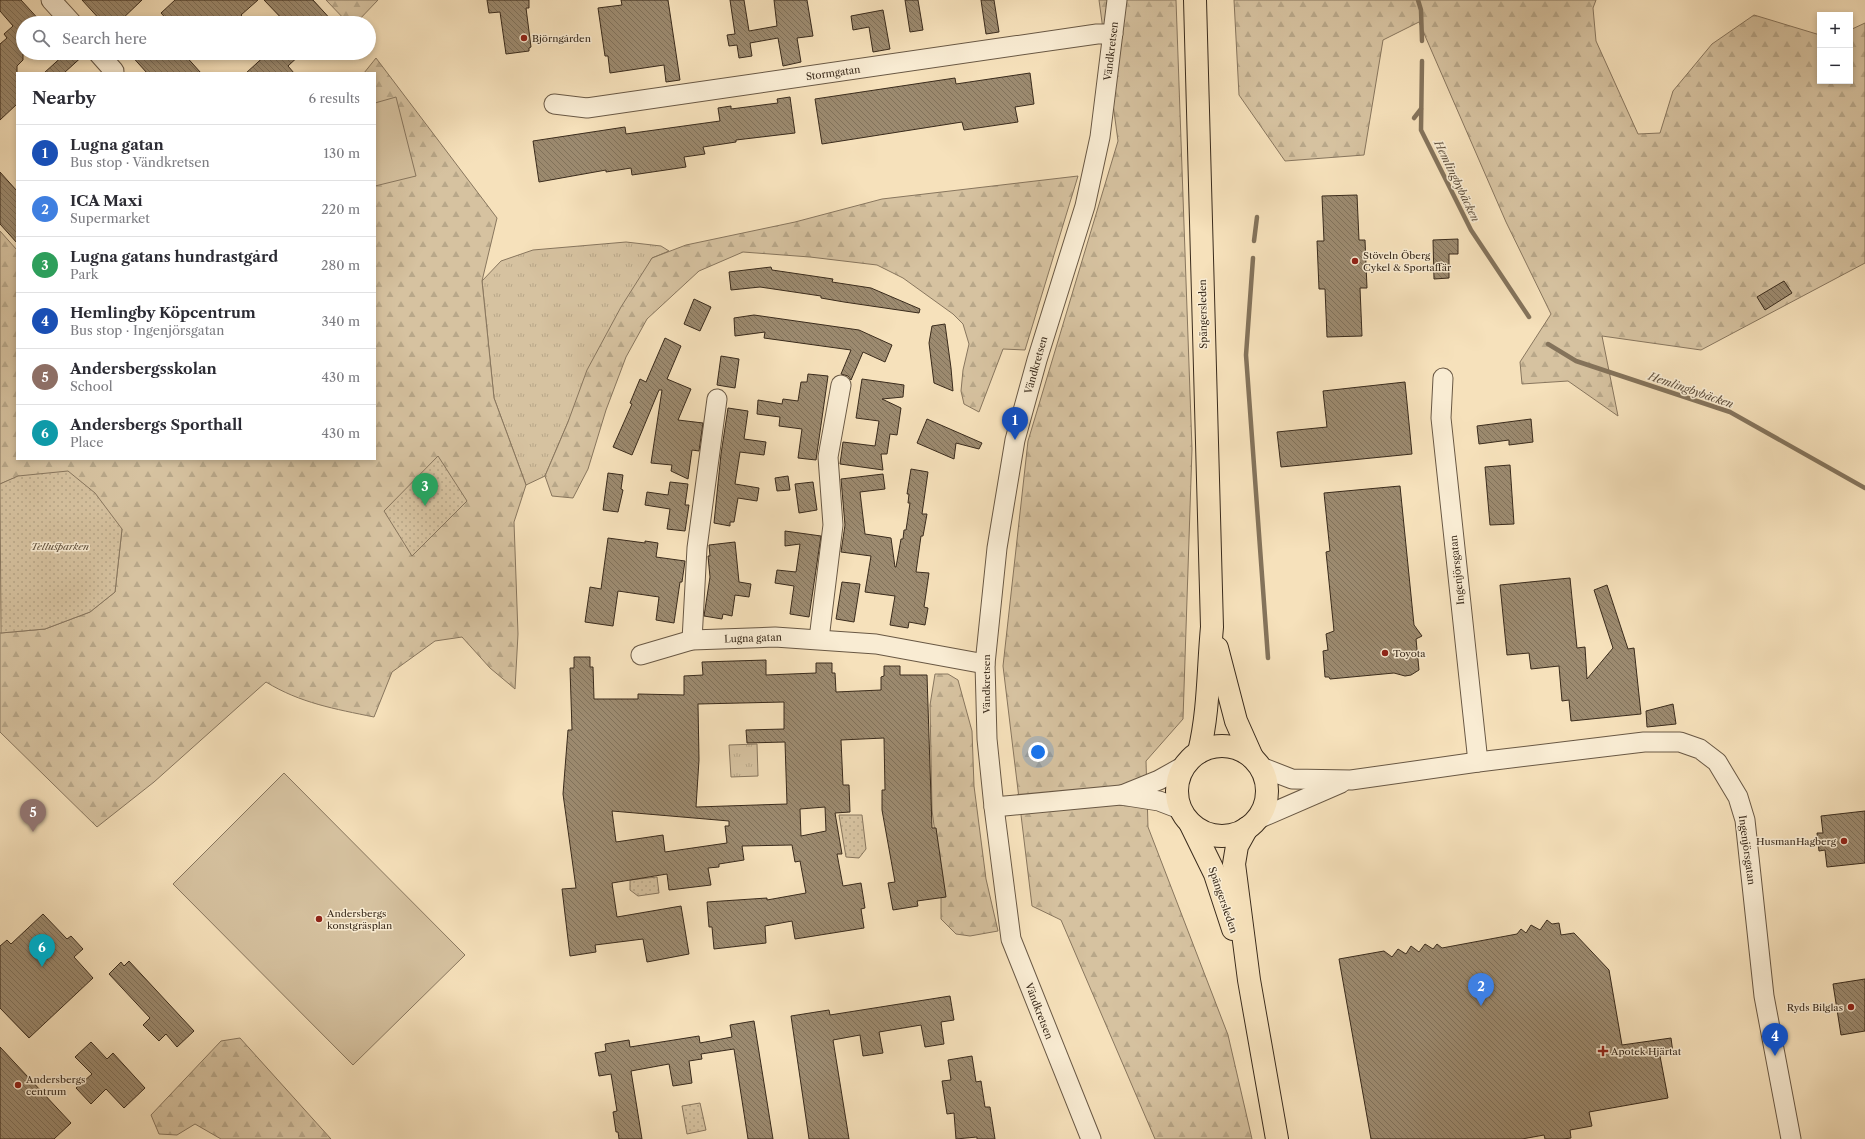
<!DOCTYPE html>
<meta charset="utf-8">
<style>
:root{--surface:#fff;--page:#f7f7f7;--text:#2b2b33;--muted:#7c7c81;--line:#e1e1e2;--accent:#1a73e8}
body{margin:0;font-family:"Libre Caslon Text",serif;background:var(--page);color:var(--text)}
.controls{position:absolute;right:12px;top:12px;display:grid;overflow:hidden;border-radius:0px;box-shadow:0 2px 6px #0003}
.controls button{width:36px;height:36px;display:grid;place-items:center;padding:0;border:0;border-bottom:1px solid var(--line);background:var(--surface);color:var(--text);font:20px sans-serif}
.you{position:absolute;left:1038px;top:752px;width:14px;height:14px;margin:-10px;border:3px solid #fff;border-radius:50%;background:#1a73e8;box-shadow:0 0 0 6px #1a73e833}
.badge{display:grid;place-items:center;width:26px;height:26px;border-radius:50%;background:var(--accent);color:#fff;font-size:13px;font-weight:700}
.pin{position:absolute;translate:-50% -33px;filter:drop-shadow(0 1px 2px #0008)}
.pin::after{content:'';position:absolute;top:21px;width:14px;height:12px;background:inherit;clip-path:polygon(0 0,100% 0,50% 100%)}
.list{margin:0;padding:0;list-style:none}
h2{display:flex;justify-content:space-between;align-items:center;height:52px;margin:0;padding:0 16px;font-size:17px}
h2 small{font-size:13px;font-weight:400;color:var(--muted)}
.list li{display:grid;grid-template-columns:26px 1fr auto;gap:12px;align-items:center;box-sizing:border-box;height:56px;padding:0 16px;border-top:1px solid var(--line)}
.list b{display:block;font-size:15px;white-space:nowrap}
.list p{margin:0;font-size:13px;white-space:nowrap;color:var(--muted)}
.list em{font-size:13px;font-style:normal;color:var(--muted)}
.icon{flex:none;width:22px;height:22px;fill:none;stroke:currentColor;stroke-width:2;stroke-linecap:round;stroke-linejoin:round}
.map{position:relative;flex:none;width:1865px;height:1139px;overflow:hidden}
.search{position:absolute;background:var(--surface);box-shadow:0 2px 6px #0003;left:16px;top:16px;width:360px;height:44px;display:flex;align-items:center;gap:10px;box-sizing:border-box;padding:0 14px;border-radius:22px;color:var(--muted);font-size:15px}
.panel{position:absolute;background:var(--surface);box-shadow:0 2px 6px #0003;left:16px;top:72px;width:360px;height:388px;border-radius:0px}
.map>svg:first-child{display:block}
</style>
<div class="map">
<svg width="1865" height="1139" viewBox="0 0 1865 1139">
<defs>
<pattern id="grass-tufts" width="24" height="20" patternUnits="userSpaceOnUse"><rect width="24" height="20" fill="#d6c2a0"/><path d="M3 7l-1-3M5 7V3M7 7l1-3M15 17l-1-3M17 17v-4M19 17l1-3" fill="none" stroke="#b8a789"/></pattern>
<pattern id="forest-firs" width="22" height="20" patternUnits="userSpaceOnUse"><rect width="22" height="20" fill="#d6c2a0"/><path d="M5 1l3.5 6h-7zM16 11l3.5 6h-7z" fill="#b8a789"/></pattern>
<pattern id="park-dots" width="8" height="8" patternUnits="userSpaceOnUse"><rect width="8" height="8" fill="#d6c2a0"/><path d="M2 2h.1M6 6h.1" fill="none" stroke="#b8a789" stroke-width="1.8" stroke-linecap="round"/></pattern>
<pattern id="building-back-hatch" width="6" height="6" patternUnits="userSpaceOnUse"><rect width="6" height="6" fill="#9c8a6f"/><path d="M-1 5l2 2M0 0l6 6M5-1l2 2" fill="none" stroke="#80715a"/></pattern>
</defs>
<rect width="100%" height="100%" fill="#f6e1bb"/>
<filter id="stains"><feTurbulence type="fractalNoise" baseFrequency=".005" numOctaves="4"/><feColorMatrix values="0 0 0 0 .2 0 0 0 0 .09 0 0 0 0 .02 0 0 0 .5 -.17"/></filter>
<radialGradient id="worn" r=".72"><stop offset=".6" stop-color="#630" stop-opacity="0"/><stop offset="1" stop-color="#630" stop-opacity=".3"/></radialGradient>
<!-- grass -->
<g fill="url(#grass-tufts)" stroke="#88765e">
<polygon points="626,242 661,246 669,251 652,258 568,422 545,476 526,485 494,398 482,281 501,261 533,250"/>
<polygon points="757,744 758,776 731,777 729,745"/>
</g>
<!-- forest -->
<g fill="url(#forest-firs)" stroke="#88765e">
<polygon points="326,0 378,0 356,23 348,23"/>
<polygon points="1099,0 1176,0 1192,449 1183,719 1146,761 1148,827 1228,1035 1252,1139 1155,1139 1061,920 1032,906 1003,666 1028,441 1118,141"/>
<polygon points="1234,0 1596,0 1593,8 1596,41 1638,134 1660,133 1673,91 1712,44 1754,15 1820,35 1820,81 1850,81 1850,30 1865,23 1865,263 1701,350 1602,336 1618,416 1568,381 1522,384 1520,362 1551,314 1506,222 1419,22 1383,40 1364,155 1285,161 1239,95"/>
<path d="M376,58L497,218L482,281L494,398L526,485L514,522L518,634L515,689L490,668L462,637L435,641L392,672L374,717C335,709 300,703 266,682L154,782L97,827L0,732V633L45,629L90,612L115,592L122,529L19,476L0,484V231L17,250V459H375V73H364Z"/>
<polygon points="1078,176 1025,350 1003,349 979,412 964,404 961,391 963,370 969,344 963,324 953,314 903,278 877,265 810,257 743,252 699,271 647,319 626,357 606,410 588,469 573,498 552,496 545,476 568,422 587,370 621,307 652,258 686,245 795,222 882,199"/>
<polygon points="935,674 948,674 958,680 972,731 974,786 986,879 998,931 970,936 956,934 941,919 941,879 932,810 930,705"/>
<polygon points="240,1038 331,1139 221,1139 195,1124 177,1135 159,1134 151,1115 221,1041"/>
</g>
<!-- park -->
<g fill="url(#park-dots)" stroke="#88765e">
<polygon points="438,456 467,501 412,556 384,511"/>
<polygon points="68,471 95,493 122,529 115,592 90,612 45,629 1,633 0,484 18,476"/>
<polygon points="839,815 862,815 866,849 859,858 846,857"/>
<polygon points="657,877 659,893 638,896 630,890 630,880"/>
<polygon points="700,1103 706,1130 687,1134 682,1106"/>
</g>
<!-- pitch -->
<g fill="#d6c2a0" stroke="#88765e">
<polygon points="396,97 416,176 375,186 375,103"/>
<polygon points="284,773 465,955 353,1065 173,884"/>
</g>
<g fill="none" stroke-linecap="round" stroke-linejoin="round">
<!-- stream -->
<g stroke="#84735b" stroke-width="4.5">
<polyline points="1418,0 1421,10 1422,41"/>
<polyline points="1422,61 1421,130 1471,230 1529,317"/>
<polyline points="1414,118 1421,109"/>
<polyline points="1254,241 1257,217"/>
<polyline points="1253,258 1246,355 1268,658"/>
<polyline points="1548,344 1576,361 1730,412 1865,488"/>
</g>
</g>
<!-- building -->
<g fill="url(#building-back-hatch)" stroke="#3a2b1c" fill-rule="evenodd">
<polygon points="0,0 21,0 42,23 23,23 23,60 17,66 17,104 0,120 0,44 7,38 4,34 13,26 0,11"/>
<polygon points="82,0 142,0 118,23 103,23"/>
<polygon points="175,0 258,0 241,15 248,23 170,23 161,13"/>
<polygon points="264,0 313,0 334,23 286,23"/>
<polygon points="487,0 529,0 529,8 526,8 531,47 529,48 529,51 506,54 500,12 489,13"/>
<polygon points="621,0 668,0 680,80 666,82 664,65 610,73 608,56 605,56 598,8 622,5"/>
<polygon points="730,0 744,0 749,31 777,26 774,0 807,0 813,36 797,38 801,62 783,66 778,38 750,43 752,56 739,58 737,45 729,46 727,35 735,34"/>
<polygon points="905,0 918,0 923,30 910,32"/>
<polygon points="981,0 994,0 999,32 986,34"/>
<polygon points="883,10 890,49 873,52 869,27 853,30 851,16"/>
<polygon points="66,53 86,53 64,73 44,73"/>
<polygon points="129,53 183,53 201,73 147,73"/>
<polygon points="268,53 302,53 288,66 294,73 246,73"/>
<polygon points="1030,73 1034,104 1015,107 1018,122 964,130 962,122 822,144 815,99 955,78 956,84"/>
<polygon points="790,97 795,133 736,140 736,142 703,147 705,154 684,157 686,167 632,175 631,168 606,172 606,170 539,182 533,141 625,127 626,134 720,121 718,108 731,106 731,109 778,103 777,99"/>
<polygon points="0,172 17,191 17,243 0,224"/>
<polygon points="1357,195 1359,240 1365,240 1367,288 1360,288 1362,336 1327,337 1325,289 1319,289 1317,241 1324,241 1322,196"/>
<polygon points="1458,239 1458,254 1449,254 1449,278 1434,279 1433,240"/>
<polygon points="771,267 772,270 833,279 832,282 871,288 920,309 919,313 844,302 821,298 821,296 760,287 731,290 729,272"/>
<polygon points="1784,281 1792,293 1765,310 1757,297"/>
<polygon points="694,299 711,307 700,331 684,324"/>
<polygon points="754,315 859,330 892,345 885,362 863,352 851,380 848,376 841,374 851,350 764,338 765,332 735,336 734,318"/>
<polygon points="945,324 951,368 953,391 934,383 929,343 932,326"/>
<polygon points="665,338 681,346 667,379 691,389 678,420 703,423 699,451 692,450 688,479 671,471 672,465 651,463 662,390 659,390 632,455 613,447 632,404 630,403 640,379 646,382"/>
<polygon points="721,356 739,359 735,388 717,385"/>
<polygon points="808,374 828,376 816,460 798,458 802,429 779,426 780,417 757,414 758,400 782,404 783,399 798,401 801,382 807,382"/>
<polygon points="862,379 904,385 903,397 882,399 901,408 897,435 890,434 887,454 881,454 883,470 840,464 843,442 875,446 879,421 856,418"/>
<polygon points="1405,382 1412,454 1281,467 1277,432 1327,427 1323,391"/>
<polygon points="728,408 748,411 744,439 766,442 764,455 740,452 735,484 759,488 757,501 738,498 734,522 730,522 730,526 714,523 721,454"/>
<polygon points="927,419 982,443 979,449 956,443 954,459 917,443"/>
<polygon points="1531,419 1533,442 1509,445 1509,440 1479,444 1477,426"/>
<polygon points="1510,465 1514,524 1490,525 1485,467"/>
<polygon points="911,469 928,472 922,514 927,514 923,536 921,536 916,572 929,573 924,607 928,608 925,625 909,622 908,628 890,625 895,596 865,592 871,556 841,552 845,525 841,479 883,474 885,489 860,492 865,534 891,538 895,567 896,567 901,539 903,539 904,530 906,530 910,503 908,503 909,494 907,494"/>
<polygon points="608,473 623,475 621,489 623,490 618,512 603,510"/>
<polygon points="788,476 790,490 777,491 775,478"/>
<polygon points="670,482 688,484 685,505 689,505 685,531 667,529 670,509 645,505 647,492 668,495"/>
<polygon points="813,482 817,510 799,513 795,484"/>
<polygon points="1400,486 1414,625 1422,636 1416,639 1419,670 1411,675 1405,676 1394,673 1330,679 1329,677 1325,677 1323,651 1328,650 1326,634 1334,631 1326,552 1330,551 1324,493"/>
<polygon points="785,531 821,536 809,617 790,614 794,586 775,583 777,570 796,572 800,544 785,546"/>
<polygon points="608,538 645,543 645,541 658,543 656,557 685,561 682,582 680,582 674,623 656,620 659,597 618,591 613,626 585,622 590,587 601,589"/>
<polygon points="735,542 739,582 751,584 749,597 735,595 732,616 723,614 722,619 704,616 710,577 708,556 710,556 709,545"/>
<polygon points="1570,578 1577,648 1585,647 1587,679 1613,648 1594,590 1607,585 1628,649 1634,648 1641,714 1571,721 1569,700 1562,701 1559,666 1531,669 1529,653 1507,655 1500,585"/>
<polygon points="842,582 860,584 854,622 836,619"/>
<path d="M574,657H590V667H593L594,699H638V694L684,695V676L703,675L702,662L766,660V675L816,673V663H832V673H835L836,692L881,690V677L884,676V666H900V675H927L932,828H936L946,897L917,901L918,906L893,910L888,883L895,882L882,810V790H885L884,738L841,740L843,785H849L850,812L835,813L842,854H837L843,886L861,883L865,908L861,909L864,928L795,939L792,921L765,926L766,943L714,949L712,927H709L707,902L767,898V900L806,893L800,861L795,862L792,845L742,846L744,860L719,864V867L708,868L711,885L669,890L667,874L612,883L617,917L681,906L689,954L647,962L643,939L595,945L596,952L570,956L562,889L576,888L563,794L568,730H572L570,668H574ZM784,702V729L746,730L747,743L785,742L787,804L696,807L699,760L698,704ZM825,807L826,831L801,836L800,809ZM612,811L729,821V826H725L727,843L665,852L663,835L616,842Z"/>
<polygon points="1673,704 1676,724 1647,727 1646,711"/>
<polygon points="1865,811 1865,863 1827,867 1825,850 1819,851 1817,833 1823,833 1821,816"/>
<polygon points="43,914 67,939 71,936 83,949 74,957 93,978 29,1038 0,1008 0,946 7,940 11,944"/>
<polygon points="1547,920 1552,924 1559,923 1561,935 1574,933 1609,970 1622,1045 1671,1038 1673,1053 1660,1056 1668,1098 1589,1112 1592,1126 1570,1130 1571,1138 1563,1139 1545,1139 1544,1135 1522,1139 1371,1139 1339,959 1384,951 1392,957 1398,949 1406,954 1411,946 1419,952 1425,944 1433,949 1437,944 1442,948 1517,934 1521,929 1526,933 1531,925 1540,930"/>
<polygon points="129,961 194,1031 177,1047 166,1034 159,1041 143,1025 150,1018 109,974 121,962 124,966"/>
<polygon points="1865,979 1865,1031 1841,1035 1833,984"/>
<polygon points="950,996 954,1020 941,1022 944,1044 925,1047 921,1025 879,1032 883,1053 863,1056 860,1035 833,1040 849,1139 809,1139 791,1016 829,1010 830,1015"/>
<polygon points="754,1021 773,1139 748,1139 734,1049 701,1054 702,1059 689,1061 692,1083 673,1086 669,1064 631,1071 642,1139 619,1139 618,1132 616,1132 613,1112 617,1111 611,1074 599,1076 595,1053 606,1051 605,1044 629,1040 630,1047 699,1036 700,1043 732,1037 730,1025"/>
<polygon points="91,1042 107,1059 113,1053 145,1088 124,1108 106,1089 91,1104 76,1088 92,1074 75,1057"/>
<polygon points="0,1047 71,1123 54,1139 0,1139"/>
<polygon points="972,1056 976,1082 981,1081 985,1107 990,1107 995,1139 977,1139 977,1137 956,1139 954,1113 947,1114 942,1081 951,1080 948,1060"/>
</g>
<g fill="none" stroke-linecap="round" stroke-linejoin="round">
<defs>
<g id="minor">
<polyline points="51,0 72,23"/>
<polyline points="98,53 114,71"/>
<polyline points="554,104 587,108 1097,34 1113,34"/>
<polyline points="1443,378 1441,418 1478,762"/>
<polyline points="819,639 833,525 828,457 841,385"/>
<polyline points="692,640 697,548 717,399"/>
<polyline points="641,655 692,640 775,637 876,644 985,664"/>
<polyline points="1261,767 1292,779 1351,780 1478,762 1644,742 1680,742 1700,749 1717,762 1738,797 1745,820 1764,996 1791,1139"/>
<polyline points="1122,795 1159,780 1184,766"/>
<polyline points="994,807 1121,795 1159,801 1180,809"/>
<polyline points="1258,819 1341,783"/>
<polyline points="1091,1139 1011,939 994,807 987,739 985,664 997,548 1015,440 1037,360 1085,206 1100,137 1117,0"/>
</g>
<g id="primary">
<path d="M1195,0L1212,627C1208,669 1209,711 1199,752"/>
<polyline points="1217,648 1236,721 1252,757"/>
<circle cx="1222" cy="791" r="45"/>
<polyline points="1190,823 1215,874 1233,929"/>
<polyline points="1247,828 1237,846 1234,864 1249,980 1277,1139"/>
</g>
</defs>
<!-- minor casing -->
<use href="#minor" stroke="#695844" stroke-width="21"/>
<!-- primary casing -->
<use href="#primary" stroke="#3a2b1c" stroke-width="24"/>
<!-- minor -->
<use href="#minor" stroke="#f9ecd3" stroke-width="19"/>
<!-- primary -->
<use href="#primary" stroke="#f6e1bb" stroke-width="22"/>
</g>
<!-- markers -->
<g fill="#8f2418" stroke="#f9ecd3" stroke-width="1.5">
<circle cx="524" cy="38" r="4"/>
<circle cx="1355" cy="261" r="4"/>
<circle cx="1385" cy="653" r="4"/>
<circle cx="1844" cy="841" r="4"/>
<circle cx="319" cy="919" r="4"/>
<circle cx="1851" cy="1007" r="4"/>
<path d="M1601 1045h4v4h4v4h-4v4h-4v-4h-4v-4h4z"/>
<circle cx="18" cy="1085" r="4"/>
</g>
<g text-anchor="middle" dominant-baseline="central" stroke-width="3" stroke-linejoin="round" paint-order="stroke">
<!-- poi labels -->
<g font-size="10" fill="#3a2b1c" stroke="#f9ecd3" text-anchor="start">
<text x="532" y="38">Björngården</text>
<text x="1363" y="255">Stöveln Öberg<tspan x="1363" dy="12">Cykel &amp; Sportaffär</tspan></text>
<text x="1393" y="653">Toyota</text>
<text x="1836" y="841" text-anchor="end">HusmanHagberg</text>
<text x="327" y="913">Andersbergs<tspan x="327" dy="12">konstgräsplan</tspan></text>
<text x="1843" y="1007" text-anchor="end">Ryds Bilglas</text>
<text x="1611" y="1051">Apotek Hjärtat</text>
<text x="26" y="1079">Andersbergs<tspan x="26" dy="12">centrum</tspan></text>
</g>
<!-- street labels -->
<g font-size="10" fill="#3a2b1c" stroke="#f9ecd3">
<text transform="translate(1111 51) rotate(-83)">Vändkretsen</text>
<text transform="translate(833 73) rotate(-8)">Stormgatan</text>
<text transform="translate(1203 314) rotate(-91)">Spängersleden</text>
<text transform="translate(1036 365) rotate(-74)">Vändkretsen</text>
<text transform="translate(1457 570) rotate(-96)">Ingenjörsgatan</text>
<text transform="translate(753 638) rotate(-2)">Lugna gatan</text>
<text transform="translate(986 684) rotate(-90)">Vändkretsen</text>
<text transform="translate(1747 850) rotate(82)">Ingenjörsgatan</text>
<text transform="translate(1223 900) rotate(71)">Spängersleden</text>
<text transform="translate(1039 1011) rotate(69)">Vändkretsen</text>
</g>
<!-- park labels -->
<g font-size="10" font-style="italic" fill="#61513d" stroke="#f9ecd3">
<text x="60" y="546">Tellusparken</text>
</g>
<!-- water labels -->
<g font-size="11" font-style="italic" fill="#5f4f3c" stroke="#f9ecd3">
<text transform="translate(1457 181) rotate(64)">Hemlingbybäcken</text>
<text transform="translate(1691 390) rotate(19)">Hemlingbybäcken</text>
</g>
</g>
<rect width="100%" height="100%" filter="url(#stains)"/>
<rect width="100%" height="100%" fill="url(#worn)"/>
</svg>
<div class="controls">
<button>+</button>
<button>−</button>
</div>
<div class="you"></div>
<div class="pin badge" style="left:1015px;top:440px;background:#1a4fb4">1</div>
<div class="pin badge" style="left:1481px;top:1006px;background:#3f7fe0">2</div>
<div class="pin badge" style="left:425px;top:506px;background:#2e9e5b">3</div>
<div class="pin badge" style="left:1775px;top:1056px;background:#1a4fb4">4</div>
<div class="pin badge" style="left:33px;top:832px;background:#8d6e63">5</div>
<div class="pin badge" style="left:42px;top:967px;background:#0f9aa8">6</div>
<div class="search"><svg class="icon" aria-label="search" viewBox="0 0 24 24"><circle cx="10" cy="10" r="6"/><path d="M15 15l6 6"/></svg>Search here</div>
<section class="panel">
<h2>Nearby<small>6 results</small></h2>
<ul class="list">
<li><span class="badge" style="background:#1a4fb4">1</span><div><b>Lugna gatan</b><p>Bus stop · Vändkretsen</p></div><em>130 m</em></li>
<li><span class="badge" style="background:#3f7fe0">2</span><div><b>ICA Maxi</b><p>Supermarket</p></div><em>220 m</em></li>
<li><span class="badge" style="background:#2e9e5b">3</span><div><b>Lugna gatans hundrastgård</b><p>Park</p></div><em>280 m</em></li>
<li><span class="badge" style="background:#1a4fb4">4</span><div><b>Hemlingby Köpcentrum</b><p>Bus stop · Ingenjörsgatan</p></div><em>340 m</em></li>
<li><span class="badge" style="background:#8d6e63">5</span><div><b>Andersbergsskolan</b><p>School</p></div><em>430 m</em></li>
<li><span class="badge" style="background:#0f9aa8">6</span><div><b>Andersbergs Sporthall</b><p>Place</p></div><em>430 m</em></li>
</ul>
</section>
</div>
